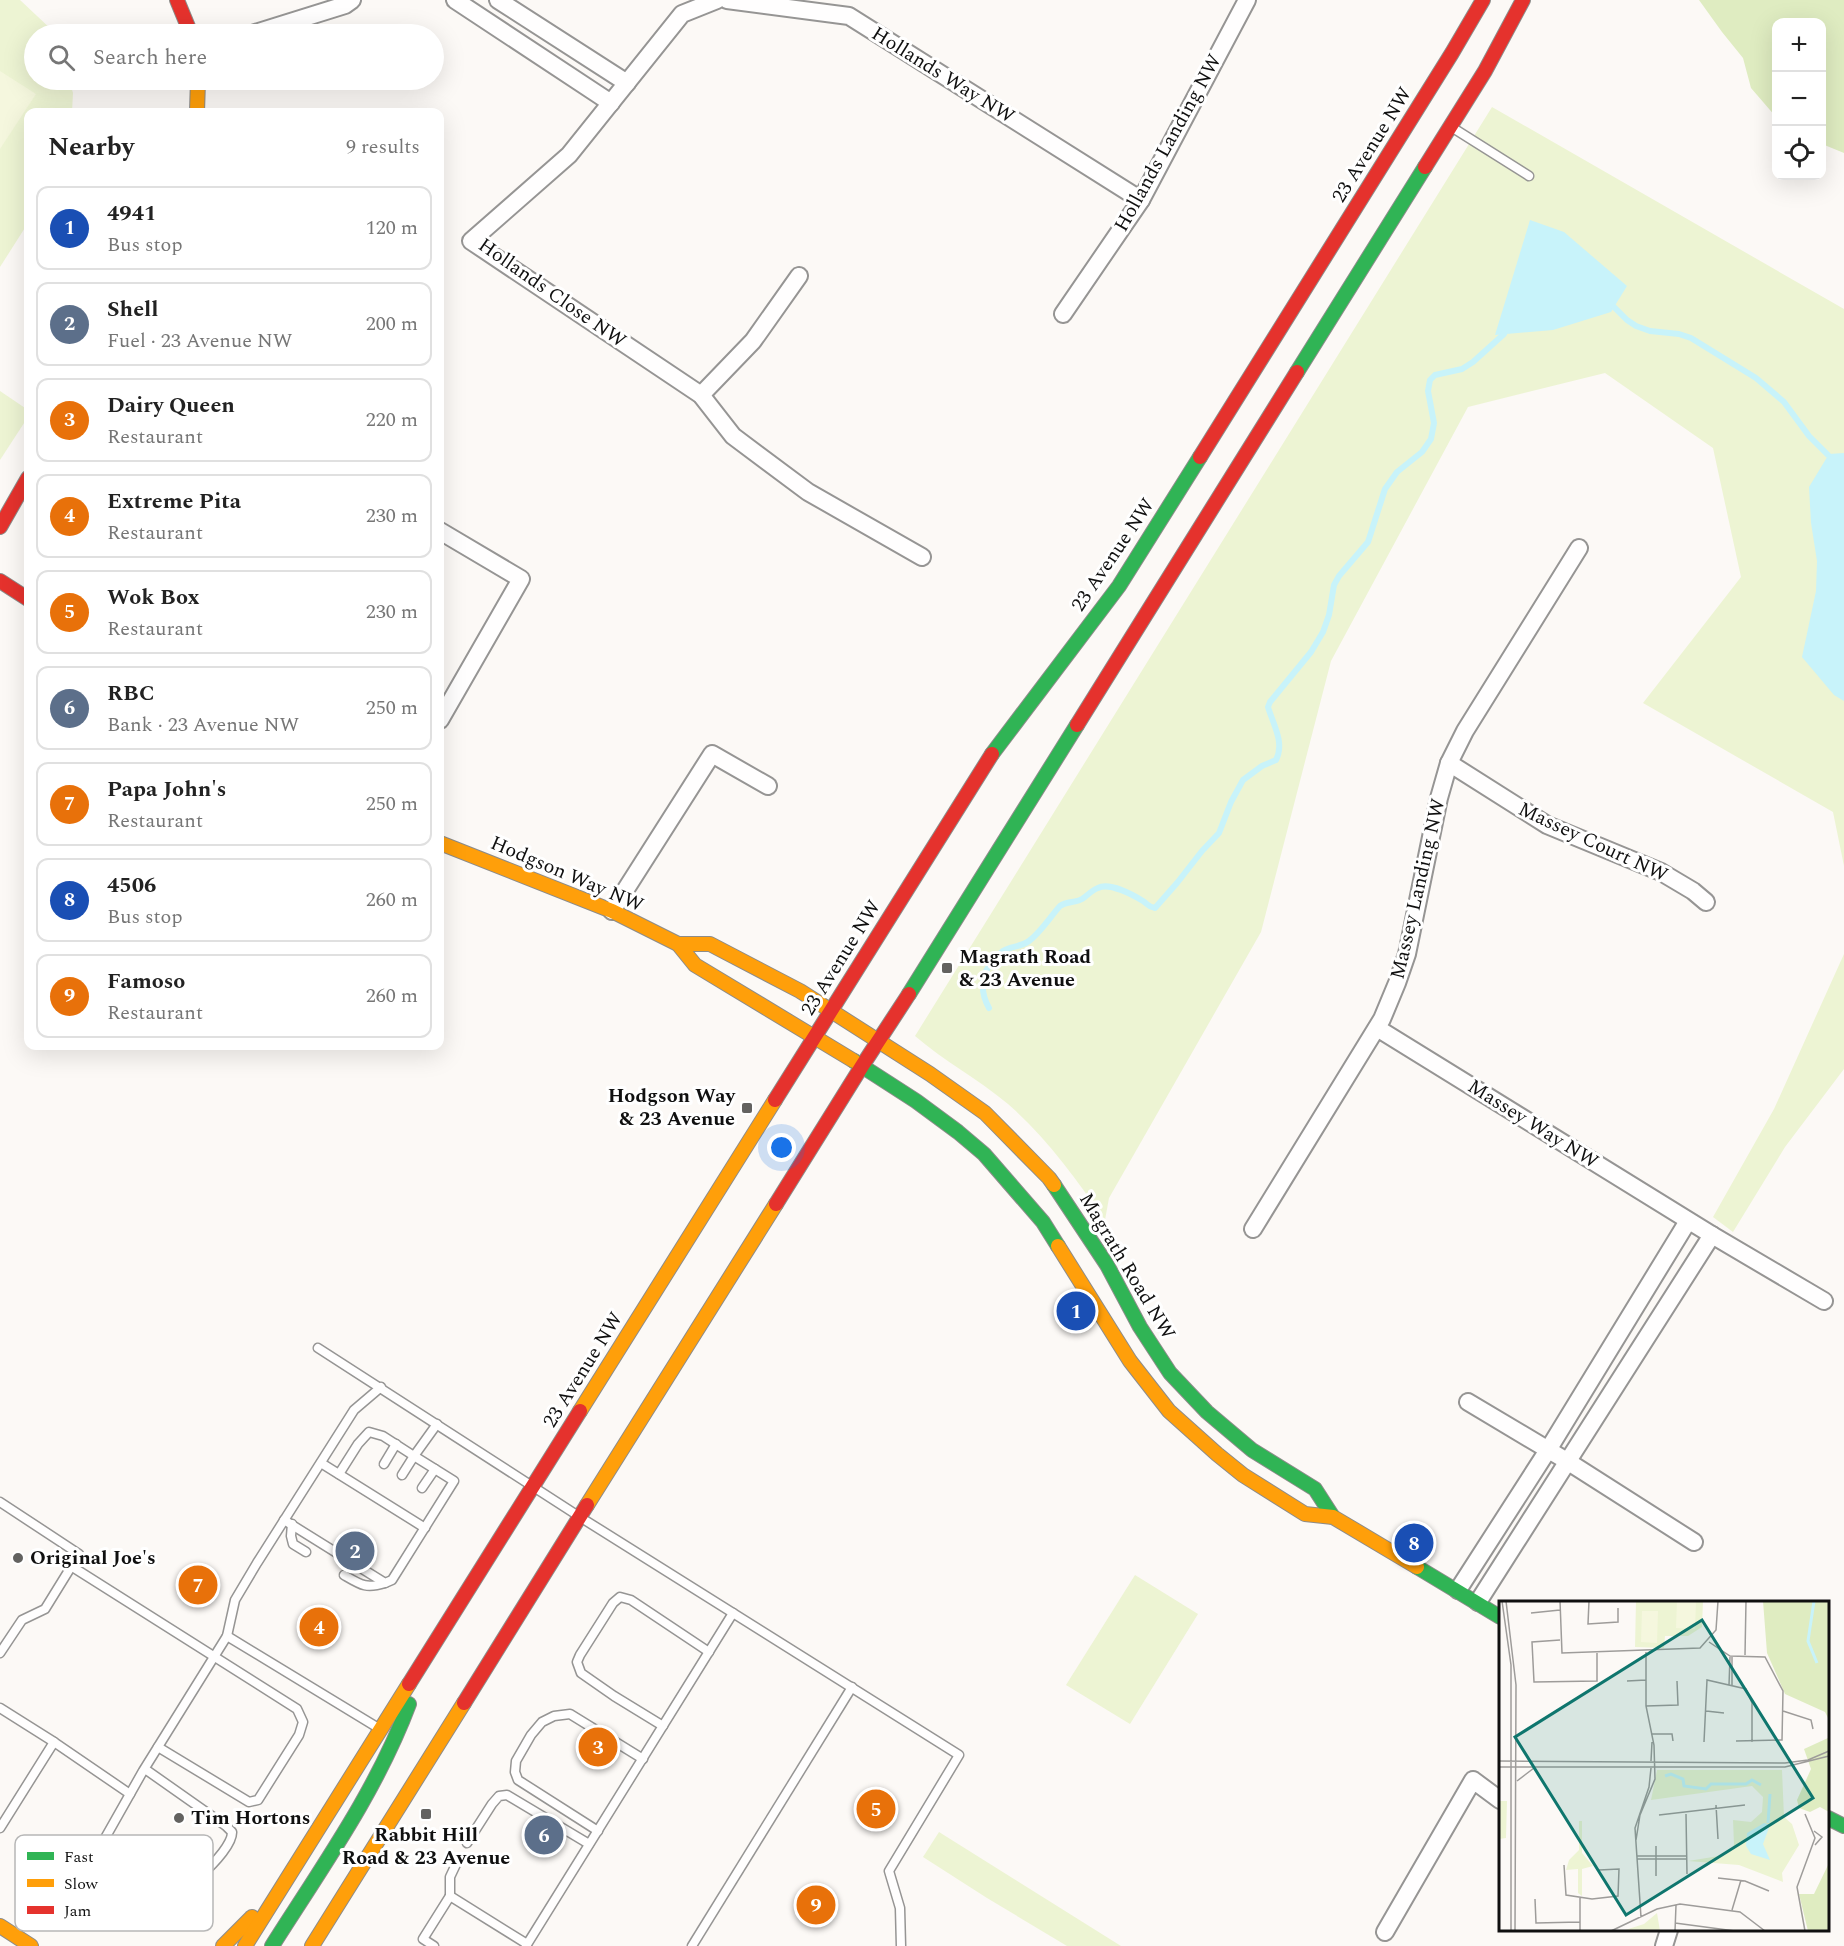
<!DOCTYPE html>
<meta charset="utf-8">
<style>
:root{--surface:#fff;--page:#f2f2f2;--text:#222;--muted:#767676;--line:#e0e0e0;--accent:#636260}
body{margin:0;font-family:Spectral,serif;background:var(--page);color:var(--text)}
.controls{position:absolute;right:18px;top:18px;display:grid;overflow:hidden;border-radius:12px;box-shadow:0 6px 24px #0002}
.controls button{width:54px;height:54px;display:grid;place-items:center;padding:0;border:0;border-bottom:2px solid var(--line);background:var(--surface);color:var(--text);font:30px sans-serif}
.you{position:absolute;left:782px;top:1148px;width:21px;height:21px;margin:-15px;border:4px solid #fff;border-radius:50%;background:#1a73e8;box-shadow:0 0 0 9px #1a73e833}
.badge{display:grid;place-items:center;width:39px;height:39px;border-radius:50%;background:var(--accent);color:#fff;font-size:20px;font-weight:700}
.pin{position:absolute;translate:-50% -50%;border:3px solid #fff;box-shadow:0 2px 6px #0006}
.list{margin:0;padding:0;list-style:none}
h2{display:flex;justify-content:space-between;align-items:center;height:78px;margin:0;padding:0 24px;font-size:26px}
h2 small{font-size:20px;font-weight:400;color:var(--muted)}
.list li{display:grid;grid-template-columns:39px 1fr auto;gap:18px;align-items:center;box-sizing:border-box;height:84px;margin:0 12px 12px;padding:0 12px;border:2px solid var(--line);border-radius:12px}
.list b{display:block;font-size:22px;white-space:nowrap}
.list p{margin:0;font-size:20px;white-space:nowrap;color:var(--muted)}
.list em{font-size:20px;font-style:normal;color:var(--muted)}
.icon{flex:none;width:33px;height:33px;fill:none;stroke:currentColor;stroke-width:2;stroke-linecap:round;stroke-linejoin:round}
.map{position:relative;flex:none;width:1844px;height:1946px;overflow:hidden}
.search{position:absolute;background:var(--surface);box-shadow:0 6px 24px #0002;left:24px;top:24px;width:420px;height:66px;display:flex;align-items:center;gap:15px;box-sizing:border-box;padding:0 21px;border-radius:33px;color:var(--muted);font-size:22px}
.panel{position:absolute;background:var(--surface);box-shadow:0 6px 24px #0002;left:24px;top:108px;width:420px;height:942px;border-radius:12px}
.map>svg:first-child{display:block}
</style>
<div class="map">
<svg width="1844" height="1946" viewBox="0 0 1844 1946">
<rect width="100%" height="100%" fill="#fcf9f6"/>
<!-- green -->
<g fill="#edf4d3">
<polygon points="0,0 20,0 53,31 54,34 34,34 34,80 69,80 73,93 72,112 28,112 28,223 0,267"/>
<path d="M1492,107L1844,309V866L1833,812L1643,703L1741,577L1713,448L1605,373L1468,407L1331,661L1261,932L1109,1198L1105,1220C1076,1179 1046,1137 1008,1104C978,1079 944,1061 915,1036Z"/>
<polygon points="0,391 28,410 28,417 0,460"/>
<polygon points="1844,954 1844,1069 1785,1147 1733,1232 1713,1217 1774,1109"/>
<polygon points="1135,1575 1198,1614 1130,1724 1066,1685"/>
<polygon points="939,1832 1121,1946 1067,1946 987,1898 923,1857"/>
</g>
<!-- forest -->
<polygon fill="#dfecc1" points="1699,0 1844,0 1844,153 1822,144 1822,22 1776,22 1776,117 1751,88 1743,58 1722,32"/>
<!-- pitch -->
<polygon fill="#f5f7de" points="0,71 36,94 0,149"/>
<!-- water -->
<g fill="#c8f3fa">
<polygon points="1530,220 1564,232 1627,286 1611,312 1553,330 1495,335"/>
<polygon points="1844,453 1844,701 1834,695 1802,657 1816,591 1817,561 1811,523 1809,487 1829,454"/>
</g>
<g fill="none" stroke-linecap="round" stroke-linejoin="round">
<!-- stream -->
<g stroke="#c8f3fa" stroke-width="6">
<polyline points="1614,307 1627,320 1636,326 1650,331 1679,334 1691,338 1756,378 1784,402 1809,436 1828,455"/>
<path d="M989,1008C977,987 983,966 1003,951C1011,946 1021,947 1029,941C1041,932 1050,917 1060,906C1067,901 1075,903 1082,899C1088,895 1092,890 1098,888C1109,882 1133,895 1143,901C1148,904 1148,907 1155,908L1177,883L1202,851L1219,833L1231,802L1243,780L1262,766L1276,760C1285,743 1273,724 1268,707L1270,702L1311,652L1323,632L1329,615L1334,585L1339,576L1368,542L1385,489L1397,472L1422,452L1431,439L1434,423L1428,391L1430,380L1435,375L1462,369L1473,362L1504,334"/>
</g>
<defs>
<g id="lane">
<polyline points="1453,128 1529,176"/>
<polyline points="318,1348 580,1517 959,1755 889,1871 900,1908 901,1946"/>
<polyline points="321,1463 425,1528"/>
<polyline points="384,1464 396,1444"/>
<polyline points="339,1474 358,1444 369,1432 383,1436 414,1456 437,1424"/>
<polyline points="422,1488 435,1469"/>
<polyline points="0,1502 79,1554 45,1609 22,1620 0,1653"/>
<polyline points="284,1520 385,1583 392,1580 454,1481 414,1456 402,1475"/>
<polyline points="292,1524 291,1536 293,1544 306,1552"/>
<polyline points="71,1566 297,1709 303,1722 299,1735 258,1800 249,1802 158,1747"/>
<path d="M344,1575C361,1585 366,1589 385,1583"/>
<polyline points="227,1636 380,1729"/>
<polyline points="0,1708 54,1742 130,1794"/>
<polyline points="663,1726 614,1696 581,1673 577,1662 580,1655 613,1603 620,1597 631,1600 709,1652"/>
<path d="M145,1769L226,1826L232,1832C233,1853 171,1906 151,1904C148,1903 145,1901 142,1900C116,1890 110,1865 104,1840L143,1771L227,1636L235,1600L257,1563L354,1410L381,1387"/>
<polyline points="0,1828 54,1742"/>
<polyline points="598,1831 518,1780 515,1772 516,1761 531,1735 542,1722 554,1716 570,1714 643,1759"/>
<polyline points="467,1843 492,1804 499,1796 507,1795 589,1844"/>
<polyline points="450,1896 450,1877 458,1860"/>
<polyline points="434,1946 423,1939 450,1896 527,1944"/>
<polyline points="526,1946 733,1613"/>
<polyline points="692,1946 852,1687"/>
</g>
<g id="street">
<polyline points="455,0 611,103"/>
<polyline points="498,0 627,83"/>
<polyline points="717,0 682,14 569,155 471,241 701,395 733,436 808,492 922,557"/>
<polyline points="727,0 849,16 1141,200"/>
<polyline points="252,34 345,5 352,0"/>
<polyline points="1063,314 1141,200 1247,0"/>
<polyline points="701,395 753,341 799,276"/>
<polyline points="440,531 521,579 440,720"/>
<polyline points="1449,763 1547,825 1661,872 1693,891 1706,902"/>
<polyline points="612,911 712,754 768,786"/>
<polyline points="1377,1028 1712,1235 1824,1301"/>
<polyline points="1253,1229 1382,1019 1397,983 1407,954 1439,798 1449,763 1465,731 1579,548"/>
<polyline points="1468,1402 1567,1461 1694,1542"/>
<polyline points="1458,1590 1548,1450 1688,1221"/>
<polyline points="1478,1602 1712,1235"/>
<polyline points="1385,1932 1473,1780 1500,1800"/>
<polyline points="1664,1946 1669,1930"/>
</g>
<g id="fast">
<polyline points="1297,372 1425,167"/>
<polyline points="992,754 1119,586 1200,457"/>
<polyline points="909,994 1077,725"/>
<polyline points="854,1061 916,1101 958,1132 984,1154 1043,1222 1058,1246"/>
<polyline points="1054,1185 1107,1265 1140,1327 1170,1373 1207,1412 1252,1450 1315,1489 1333,1517"/>
<polyline points="1417,1567 1500,1617"/>
<polyline points="1828,1818 1844,1826"/>
<path d="M272,1946C322,1867 376,1792 409,1704"/>
</g>
<g id="slow">
<polyline points="197,112 198,80"/>
<polyline points="440,843 612,911 678,944 695,965 854,1061"/>
<polyline points="678,944 710,944 800,991 930,1074 985,1113 1049,1178 1054,1185"/>
<polyline points="1058,1246 1130,1361 1169,1411 1217,1454 1243,1475 1305,1514 1333,1517 1417,1567"/>
<polyline points="580,1411 775,1100"/>
<polyline points="587,1505 776,1204"/>
<polyline points="0,1926 31,1946"/>
<polyline points="223,1946 252,1917"/>
<polyline points="245,1946 409,1684"/>
<polyline points="312,1946 464,1703"/>
</g>
<g id="jam">
<polyline points="177,0 191,34"/>
<polyline points="1425,167 1485,71 1523,0"/>
<polyline points="1200,457 1452,53 1483,0"/>
<polyline points="0,527 28,478"/>
<polyline points="0,581 28,599"/>
<polyline points="1077,725 1297,372"/>
<polyline points="775,1100 992,754"/>
<polyline points="776,1204 862,1066 909,994"/>
<polyline points="409,1684 580,1411"/>
<polyline points="464,1703 587,1505"/>
</g>
</defs>
<!-- lane casing -->
<use href="#lane" stroke="#969594" stroke-width="11"/>
<!-- street casing -->
<use href="#street" stroke="#969594" stroke-width="20"/>
<!-- fast casing -->
<use href="#fast" stroke="#8d8c8a" stroke-width="16"/>
<!-- slow casing -->
<use href="#slow" stroke="#8d8c8a" stroke-width="16"/>
<!-- jam casing -->
<use href="#jam" stroke="#8d8c8a" stroke-width="16"/>
<!-- lane -->
<use href="#lane" stroke="#fffefe" stroke-width="8"/>
<!-- street -->
<use href="#street" stroke="#fffefe" stroke-width="16"/>
<!-- fast -->
<use href="#fast" stroke="#30b455" stroke-width="14"/>
<!-- slow -->
<use href="#slow" stroke="#ff9f0a" stroke-width="14"/>
<!-- jam -->
<use href="#jam" stroke="#e5322d" stroke-width="14"/>
</g>
<!-- markers -->
<g fill="#636260" stroke="#fff" stroke-width="2">
<rect x="941" y="962" width="12" height="12" rx="3"/>
<rect x="741" y="1102" width="12" height="12" rx="3"/>
<circle cx="18" cy="1558" r="6"/>
<rect x="420" y="1808" width="12" height="12" rx="3"/>
<circle cx="179" cy="1818" r="6"/>
</g>
<g text-anchor="middle" dominant-baseline="central" stroke-width="6" stroke-linejoin="round" paint-order="stroke">
<!-- street labels -->
<g font-size="20" fill="#101010" stroke="#fff">
<text transform="translate(943 75) rotate(32)">Hollands Way NW</text>
<text transform="translate(1168 143) rotate(-61)">Hollands Landing NW</text>
<text transform="translate(1372 145) rotate(-58)">23 Avenue NW</text>
<text transform="translate(552 293) rotate(35)">Hollands Close NW</text>
<text transform="translate(1113 555) rotate(-56)">23 Avenue NW</text>
<text transform="translate(1593 842) rotate(25)">Massey Court NW</text>
<text transform="translate(567 874) rotate(23)">Hodgson Way NW</text>
<text transform="translate(1418 889) rotate(-77)">Massey Landing NW</text>
<text transform="translate(841 958) rotate(-58)">23 Avenue NW</text>
<text transform="translate(1533 1124) rotate(32)">Massey Way NW</text>
<text transform="translate(1127 1266) rotate(59)">Magrath Road NW</text>
<text transform="translate(583 1370) rotate(-58)">23 Avenue NW</text>
</g>
<!-- poi labels -->
<g font-size="20" font-weight="bold" fill="#101010" stroke="#fff" text-anchor="start">
<text x="959" y="957">Magrath Road<tspan x="959" dy="23">&amp; 23 Avenue</tspan></text>
<text x="735" y="1096" text-anchor="end">Hodgson Way<tspan x="735" dy="23">&amp; 23 Avenue</tspan></text>
<text x="30" y="1558">Original Joe's</text>
<text x="191" y="1818">Tim Hortons</text>
<text x="426" y="1835" text-anchor="middle">Rabbit Hill<tspan x="426" dy="23">Road &amp; 23 Avenue</tspan></text>
</g>
</g>
<!-- overview -->
<g transform="translate(1499 1601)">
<rect width="330" height="330" fill="#fcf9f6"/>
<path d="M137,0H204L203,26L189,35H166L165,47L136,46ZM158,169H283L285,216L293,223L300,244L283,272L284,281L240,264L189,260L226,254L235,244L234,219L252,221L263,211L264,196L253,185L152,199ZM0,200H8L7,237L0,238ZM80,220H83V252L94,265L83,268V295L79,292V268L67,269L70,259L80,249ZM158,312L161,330H123L145,323Z" fill="#edf4d3"/>
<path d="M264,0H330V119L326,111L286,93L268,52ZM330,127V211L321,206L311,211L300,207L298,199L312,168L305,148L329,137ZM330,262V330H309L300,293H315Z" fill="#dfecc1"/>
<path d="M178,0H197L196,28L177,27ZM143,10H159L158,42L142,41Z" fill="#f5f7de"/>
<path d="M265,222L271,224L264,243L271,259L252,253L247,245L248,232Z" fill="#c8f3fa"/>
<path fill="none" stroke="#c8f3fa" stroke-width="3" d="M315,0L309,40L318,62M166,175L172,173L184,178L185,185L207,188L212,183H247L253,179L262,184M269,222L271,193"/>
<path fill="none" stroke="#9e9c9a" stroke-width="1.5" d="M3,0L12,64V330M7,0L17,84L16,330M61,0L63,52L201,47L217,29L219,0M90,0L89,23L119,21V7M32,12L61,9M61,39L33,41L35,81L98,80V52M210,41L231,55L266,56L284,90L283,139L237,140M246,54L247,0M128,80L147,79M230,84L231,56M233,84V55M147,105L179,104L178,80M207,110L225,112M284,110L312,119L314,128M152,133H173L174,140M205,141L208,79L247,88L253,102V141M0,160L286,162L309,159L330,150M152,160L153,141M0,166H286L330,155M18,180L35,167M217,204L219,238M187,213L188,273M160,214L246,204M315,230L323,236L316,244M137,239L141,214L156,178L155,144L147,105V51M157,245V275M138,255H187M138,258H187M65,264L67,294L93,298L119,295L120,268L100,269M219,277L246,280L270,290M36,298L37,322L81,321M233,309L242,279M142,316L136,227L150,186L152,167M176,322L236,330M81,330V297M112,330L158,308L181,303L241,311L266,330M176,330L177,304M306,330L298,286L316,237L306,213"/>
<path fill="#0f766e" fill-opacity="0.15" stroke="#0f766e" stroke-width="3" d="M203,19L314,197L127,314L16,136Z"/>
<rect width="330" height="330" fill="none" stroke="#101010" stroke-width="3"/>
</g>
<!-- legend -->
<rect x="15" y="1835" width="198" height="96" rx="9" fill="#fff" stroke="#b7b7b7" stroke-width="1.5"/>
<rect x="27" y="1852" width="27" height="8" fill="#30b455"/>
<rect x="27" y="1879" width="27" height="8" fill="#ff9f0a"/>
<rect x="27" y="1906" width="27" height="8" fill="#e5322d"/>
<g font-size="16" fill="#101010">
<text x="64" y="1862">Fast</text>
<text x="64" y="1889">Slow</text>
<text x="64" y="1916">Jam</text>
</g>
</svg>
<div class="controls">
<button>+</button>
<button>−</button>
<button><svg class="icon" aria-label="locate" viewBox="0 0 24 24"><circle cx="12" cy="12" r="6"/><path d="M12 2v4M12 18v4M2 12h4M18 12h4"/></svg></button>
</div>
<div class="you"></div>
<div class="pin badge" style="left:1076px;top:1311px;background:#1a4fb4">1</div>
<div class="pin badge" style="left:355px;top:1551px;background:#5c6f8a">2</div>
<div class="pin badge" style="left:598px;top:1747px;background:#e8710a">3</div>
<div class="pin badge" style="left:319px;top:1627px;background:#e8710a">4</div>
<div class="pin badge" style="left:876px;top:1809px;background:#e8710a">5</div>
<div class="pin badge" style="left:544px;top:1835px;background:#5c6f8a">6</div>
<div class="pin badge" style="left:198px;top:1585px;background:#e8710a">7</div>
<div class="pin badge" style="left:1414px;top:1543px;background:#1a4fb4">8</div>
<div class="pin badge" style="left:816px;top:1905px;background:#e8710a">9</div>
<div class="search"><svg class="icon" aria-label="search" viewBox="0 0 24 24"><circle cx="10" cy="10" r="6"/><path d="M15 15l6 6"/></svg>Search here</div>
<section class="panel">
<h2>Nearby<small>9 results</small></h2>
<ul class="list">
<li><span class="badge" style="background:#1a4fb4">1</span><div><b>4941</b><p>Bus stop</p></div><em>120 m</em></li>
<li><span class="badge" style="background:#5c6f8a">2</span><div><b>Shell</b><p>Fuel · 23 Avenue NW</p></div><em>200 m</em></li>
<li><span class="badge" style="background:#e8710a">3</span><div><b>Dairy Queen</b><p>Restaurant</p></div><em>220 m</em></li>
<li><span class="badge" style="background:#e8710a">4</span><div><b>Extreme Pita</b><p>Restaurant</p></div><em>230 m</em></li>
<li><span class="badge" style="background:#e8710a">5</span><div><b>Wok Box</b><p>Restaurant</p></div><em>230 m</em></li>
<li><span class="badge" style="background:#5c6f8a">6</span><div><b>RBC</b><p>Bank · 23 Avenue NW</p></div><em>250 m</em></li>
<li><span class="badge" style="background:#e8710a">7</span><div><b>Papa John's</b><p>Restaurant</p></div><em>250 m</em></li>
<li><span class="badge" style="background:#1a4fb4">8</span><div><b>4506</b><p>Bus stop</p></div><em>260 m</em></li>
<li><span class="badge" style="background:#e8710a">9</span><div><b>Famoso</b><p>Restaurant</p></div><em>260 m</em></li>
</ul>
</section>
</div>
